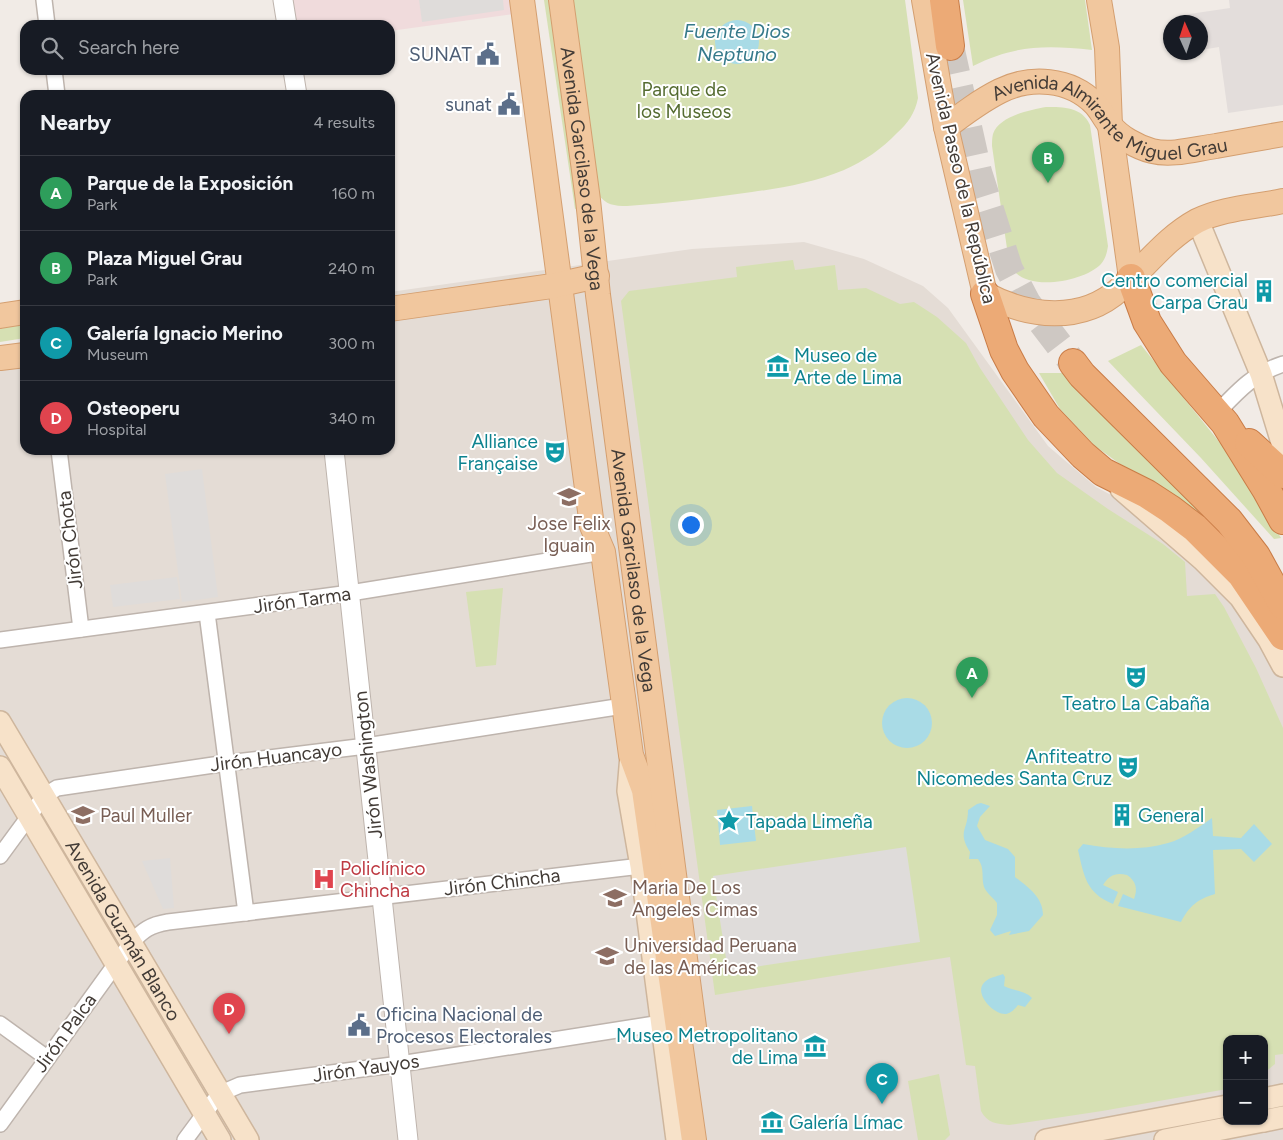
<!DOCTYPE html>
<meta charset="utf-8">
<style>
:root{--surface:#171b24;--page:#20242c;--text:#f1f3f6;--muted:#9ea1a6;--line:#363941;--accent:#df2f3c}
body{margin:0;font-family:Figtree,sans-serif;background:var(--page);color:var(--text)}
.controls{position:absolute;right:15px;bottom:15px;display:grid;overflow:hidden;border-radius:10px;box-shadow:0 1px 4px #0004}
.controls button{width:45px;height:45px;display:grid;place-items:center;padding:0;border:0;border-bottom:1px solid var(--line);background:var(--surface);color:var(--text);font:25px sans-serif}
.compass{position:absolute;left:1163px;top:15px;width:45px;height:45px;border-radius:50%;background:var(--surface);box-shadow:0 1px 4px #0004;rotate:357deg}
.you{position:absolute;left:690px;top:524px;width:18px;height:18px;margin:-12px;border:4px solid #fff;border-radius:50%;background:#1a73e8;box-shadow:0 0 0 8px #1a73e833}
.badge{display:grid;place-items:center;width:32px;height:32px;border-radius:50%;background:var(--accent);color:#fff;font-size:16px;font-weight:700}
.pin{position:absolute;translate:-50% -41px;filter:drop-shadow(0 1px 2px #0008)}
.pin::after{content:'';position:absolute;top:26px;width:18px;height:15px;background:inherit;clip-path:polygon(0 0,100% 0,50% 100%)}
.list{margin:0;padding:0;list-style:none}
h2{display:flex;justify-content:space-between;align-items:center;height:65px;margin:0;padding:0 20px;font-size:21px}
h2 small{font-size:16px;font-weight:400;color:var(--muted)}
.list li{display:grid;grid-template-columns:32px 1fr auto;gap:15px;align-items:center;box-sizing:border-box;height:75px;padding:0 20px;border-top:1px solid var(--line)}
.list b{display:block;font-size:19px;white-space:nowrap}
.list p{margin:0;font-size:16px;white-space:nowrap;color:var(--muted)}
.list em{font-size:16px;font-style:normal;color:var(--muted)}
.icon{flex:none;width:28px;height:28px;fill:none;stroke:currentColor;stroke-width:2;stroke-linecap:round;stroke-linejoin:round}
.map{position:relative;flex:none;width:1283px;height:1140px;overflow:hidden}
.search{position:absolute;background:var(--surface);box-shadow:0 1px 4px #0004;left:20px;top:20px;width:375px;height:55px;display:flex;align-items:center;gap:12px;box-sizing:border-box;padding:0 18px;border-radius:15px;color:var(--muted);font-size:19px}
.panel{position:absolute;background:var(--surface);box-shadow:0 1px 4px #0004;left:20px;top:90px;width:375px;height:365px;border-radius:15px}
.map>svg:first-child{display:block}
</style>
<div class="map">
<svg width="1283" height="1140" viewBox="0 0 1283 1140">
<rect width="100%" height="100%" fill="#f1ebe6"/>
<!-- residential -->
<path fill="#e4dcd5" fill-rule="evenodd" d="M804,242L864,259L923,286L948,308L1048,446L1096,487L1130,505L1283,648V1140H0V348L25,344V450H390V292L692,249ZM1227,1039H1264V1121H1227Z"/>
<!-- industrial -->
<polygon fill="#e3dddb" points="1229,0 1283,0 1283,105 1228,113 1219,47 1201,50 1200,22 1177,22 1176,16 1230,8"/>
<!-- medical -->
<polygon fill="#f0dbdc" points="292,0 511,0 513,14 390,31 390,25 295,25"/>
<!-- green -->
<g fill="#d6e0b3">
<polygon points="544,0 550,0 581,208 575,209"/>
<path d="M569,0H905L918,98C915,113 908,123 897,133C882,149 864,161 844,170C815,182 783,188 752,192C710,198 669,203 627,206C614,206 606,205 598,194Z"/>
<path d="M963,0H1085L1092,50C1046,45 1015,45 973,66Z"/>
<path d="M1046,107C1064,107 1082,107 1090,125L1108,246C1107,252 1106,258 1101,264C1085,281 1032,291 1015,272C1012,269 1011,265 1009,262L992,146C992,142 992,138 993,134C999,116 1030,110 1046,107Z"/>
<path d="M793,260L795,270L835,265L838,290L866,288L900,304L914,302L937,317L966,343L980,368L1028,440L1057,473L1108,509L1163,544L1185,562L1187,596L1215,594L1224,607L1256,668L1283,728V1054L1275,1055V1064L1264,1073V1039H1227V1089L1102,1111L1009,1125C997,1124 987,1123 981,1111L975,1066L966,1065L950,957L715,995L621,301L629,291L737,277L736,267Z"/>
<polygon points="25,323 25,338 0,342 0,326"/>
<polygon points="1141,345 1237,464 1281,538 1274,539 1201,458 1108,361"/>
<polygon points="1039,373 1071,373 1241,551 1095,446 1060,409"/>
<polygon points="503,588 496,665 476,667 466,592"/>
<polygon points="939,1074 950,1135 945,1140 918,1140 908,1081"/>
</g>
<!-- parking -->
<g fill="#dfdcda">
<polygon points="419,0 503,0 504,10 422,22"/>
<polygon points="202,469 218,597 182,602 165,474"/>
<polygon points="177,577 180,599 113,607 110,585"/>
<polygon points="906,847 920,942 728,971 713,876"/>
<polygon points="170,858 174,908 163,909 142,861"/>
</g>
<!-- water -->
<g fill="#a9dbe6">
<circle cx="737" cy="42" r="22"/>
<circle cx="907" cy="723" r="25"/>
<path d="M981,803L990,806L980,817L977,826L985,840L1008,849L1015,857V877C1028,887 1043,897 1043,915L1029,931L1009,935L1011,931L995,936L990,930L997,915V903C993,897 987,894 984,887C981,877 985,868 978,859H969L970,852C957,831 968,831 968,810L977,804Z"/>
<polygon points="752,806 756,841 720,845 717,810"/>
<path d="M1212,818L1213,836L1241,838L1254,824L1272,844L1254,862L1241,849L1213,850L1215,894C1198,899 1189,906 1181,922L1118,906L1123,894L1134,899C1138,889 1136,881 1127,875C1116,872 1109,875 1103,885L1118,892L1113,904C1086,893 1084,876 1078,850L1083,844C1111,849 1140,851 1168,843C1183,839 1199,827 1212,818Z"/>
<path d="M1003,974L1005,977L1004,986C1013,991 1025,990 1032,998L1025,1007L1018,1005C1015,1009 1011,1013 1006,1014C994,1015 975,995 983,984C988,977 996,977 1003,974Z"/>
</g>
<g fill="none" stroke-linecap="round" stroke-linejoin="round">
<!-- motorway-tunnel -->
<polyline stroke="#cec8c3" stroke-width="28" stroke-dasharray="28 14" stroke-linecap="butt" points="950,46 978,172 1009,269 1027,303 1073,363"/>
<defs>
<g id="minor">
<polyline points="44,0 47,25"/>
<polyline points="54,70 57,95"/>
<path d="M1217,413C1238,391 1253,374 1283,364"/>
<polyline points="59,450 81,629"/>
<polyline points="207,613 246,913"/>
<polyline points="0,640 350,593 603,552"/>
<polyline points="0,856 44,796 57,788 227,763 366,746 623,706"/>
<polyline points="0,1024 47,1058"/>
<path d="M0,1124L131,943C143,930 150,925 168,922L641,866"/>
<polyline points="185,1140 219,1094 240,1085 400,1064 661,1023"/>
</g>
<g id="tertiary">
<polyline points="283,0 287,25"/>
<polyline points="293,70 297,95"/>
<polyline points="334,450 408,1140"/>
</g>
<g id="secondary">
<polyline points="1198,221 1261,374 1283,446"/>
<polyline points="1121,489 1203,560 1240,597 1269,640 1283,666"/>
<path id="s1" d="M0,722L248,1140"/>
<polyline points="631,755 628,791 641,866 677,1140"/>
<polyline points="0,767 220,1140"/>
<polyline points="1264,1099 1283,1095"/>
<polyline points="1264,1121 1283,1117"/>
<polyline points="1046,1140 1227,1106"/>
<polyline points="1165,1140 1263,1121"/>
</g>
<g id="primary">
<polyline points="522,0 592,526 603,552 631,755 644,790 694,1140"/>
<path id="s2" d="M561,0L588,200L598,295L694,1027"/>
<path d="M924,0L946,127L985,294C1028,317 1081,324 1120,289C1146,266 1166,238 1197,221C1223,208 1256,207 1283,201"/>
<polyline points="1099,0 1107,48 1110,126 1131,278"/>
<path id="s3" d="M946,127C963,114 980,101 1000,91C1030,76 1070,78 1095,104C1101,110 1104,118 1110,125C1119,137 1137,147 1152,151C1172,156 1195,149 1216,146C1238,142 1261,138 1283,134"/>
<polyline points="390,309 552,286 597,276"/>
<polyline points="0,316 25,312"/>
<polyline points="0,358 25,355"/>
</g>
<g id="motorway">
<polyline points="944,0 950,46"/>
<polyline points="1131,278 1147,322 1173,363 1225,423 1266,489 1283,520"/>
<polyline points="985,294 1004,350 1015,371 1046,416 1083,455 1103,472 1147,494 1170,509 1195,528 1241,574 1283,636"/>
<polyline points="1073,363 1082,375 1229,521 1256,556 1283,605"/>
<polyline points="1249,443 1283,474"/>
</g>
</defs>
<!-- minor casing -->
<use href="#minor" stroke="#beb4ad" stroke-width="18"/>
<!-- tertiary casing -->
<use href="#tertiary" stroke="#beb4ad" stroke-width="21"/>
<!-- secondary casing -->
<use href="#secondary" stroke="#ceb69d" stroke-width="24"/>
<!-- primary casing -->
<use href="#primary" stroke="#d49f70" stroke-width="26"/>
<!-- motorway casing -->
<use href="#motorway" stroke="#c97c47" stroke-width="30"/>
<!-- minor -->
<use href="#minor" stroke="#fff" stroke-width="15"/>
<!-- tertiary -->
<use href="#tertiary" stroke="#fff" stroke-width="19"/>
<!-- secondary -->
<use href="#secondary" stroke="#f7e2c9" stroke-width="21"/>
<!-- primary -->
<use href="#primary" stroke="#f1c79e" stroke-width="24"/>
<!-- motorway -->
<use href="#motorway" stroke="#ecaa76" stroke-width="28"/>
</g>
<!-- icons -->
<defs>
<symbol id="civic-bare" viewBox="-9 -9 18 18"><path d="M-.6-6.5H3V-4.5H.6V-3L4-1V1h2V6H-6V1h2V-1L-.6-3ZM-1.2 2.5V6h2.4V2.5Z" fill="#5c6f8a" stroke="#fff" stroke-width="2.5" paint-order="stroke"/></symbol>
<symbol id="building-bare" viewBox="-9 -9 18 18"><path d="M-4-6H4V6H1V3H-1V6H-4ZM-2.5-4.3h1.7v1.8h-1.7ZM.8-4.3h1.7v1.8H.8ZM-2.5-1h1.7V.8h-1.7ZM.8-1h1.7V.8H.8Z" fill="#0f9aa8" stroke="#fff" stroke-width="2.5" paint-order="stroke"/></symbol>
<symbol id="museum-bare" viewBox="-9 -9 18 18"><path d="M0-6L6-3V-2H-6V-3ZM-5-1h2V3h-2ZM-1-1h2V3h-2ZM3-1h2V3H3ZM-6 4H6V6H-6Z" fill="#0f9aa8" stroke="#fff" stroke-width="2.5" paint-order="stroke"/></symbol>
<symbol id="theatre-bare" viewBox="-9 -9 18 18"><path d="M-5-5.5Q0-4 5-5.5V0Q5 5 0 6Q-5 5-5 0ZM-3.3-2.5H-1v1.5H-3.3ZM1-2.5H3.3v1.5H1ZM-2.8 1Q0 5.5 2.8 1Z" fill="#0f9aa8" stroke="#fff" stroke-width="2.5" paint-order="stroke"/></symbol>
<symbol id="school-bare" viewBox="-9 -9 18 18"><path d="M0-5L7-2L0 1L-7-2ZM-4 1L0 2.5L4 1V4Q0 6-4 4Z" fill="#8d6e63" stroke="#fff" stroke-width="2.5" paint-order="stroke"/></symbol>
<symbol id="sight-bare" viewBox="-9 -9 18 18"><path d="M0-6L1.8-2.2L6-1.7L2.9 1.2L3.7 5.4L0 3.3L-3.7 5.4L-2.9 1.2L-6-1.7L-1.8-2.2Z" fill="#0f9aa8" stroke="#fff" stroke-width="2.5" paint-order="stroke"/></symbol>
<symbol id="hospital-bare" viewBox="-9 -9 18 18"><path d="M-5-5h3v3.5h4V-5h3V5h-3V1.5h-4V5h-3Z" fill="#e0444e" stroke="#fff" stroke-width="2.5" paint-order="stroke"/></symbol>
<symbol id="university-bare" viewBox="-9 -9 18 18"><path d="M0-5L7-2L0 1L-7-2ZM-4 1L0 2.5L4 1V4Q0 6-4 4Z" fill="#8d6e63" stroke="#fff" stroke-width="2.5" paint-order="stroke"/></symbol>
</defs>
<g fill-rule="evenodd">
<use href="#civic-bare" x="472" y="38" width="32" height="32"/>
<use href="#civic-bare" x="493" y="88" width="32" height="32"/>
<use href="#building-bare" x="1248" y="275" width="32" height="32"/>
<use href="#museum-bare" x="762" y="350" width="32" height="32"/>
<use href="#theatre-bare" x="539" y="436" width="32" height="32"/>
<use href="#school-bare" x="553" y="481" width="32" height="32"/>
<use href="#theatre-bare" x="1120" y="661" width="32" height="32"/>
<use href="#theatre-bare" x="1112" y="751" width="32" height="32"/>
<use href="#school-bare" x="67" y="799" width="32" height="32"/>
<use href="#building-bare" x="1106" y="799" width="32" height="32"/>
<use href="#sight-bare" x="713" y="805" width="32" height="32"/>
<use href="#hospital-bare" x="308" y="863" width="32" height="32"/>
<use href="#school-bare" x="599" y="882" width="32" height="32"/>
<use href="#university-bare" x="591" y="940" width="32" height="32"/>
<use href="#civic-bare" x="343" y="1009" width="32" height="32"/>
<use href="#museum-bare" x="799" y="1030" width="32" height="32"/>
<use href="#museum-bare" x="756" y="1106" width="32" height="32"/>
</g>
<g text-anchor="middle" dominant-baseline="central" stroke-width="4" stroke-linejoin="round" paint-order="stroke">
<!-- service labels -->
<g font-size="19" fill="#4e5e75" stroke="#fff" text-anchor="end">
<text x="472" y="54">SUNAT</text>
<text x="492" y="104">sunat</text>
<text x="376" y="1014" text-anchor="start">Oficina Nacional de<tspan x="376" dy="22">Procesos Electorales</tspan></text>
</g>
<!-- park labels -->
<g font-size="19" fill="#556c31" stroke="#fff">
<text x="684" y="89">Parque de<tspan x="684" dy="22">los Museos</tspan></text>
</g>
<!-- street labels -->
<g font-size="19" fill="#423b36" stroke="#fff">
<text stroke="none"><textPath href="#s3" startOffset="188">Avenida Almirante Miguel Grau</textPath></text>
<text stroke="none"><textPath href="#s2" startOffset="170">Avenida Garcilaso de la Vega</textPath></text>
<text transform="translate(961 178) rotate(77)">Avenida Paseo de la República</text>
<text transform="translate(70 540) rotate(-97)">Jirón Chota</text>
<text stroke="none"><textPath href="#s2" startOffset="575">Avenida Garcilaso de la Vega</textPath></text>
<text transform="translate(302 600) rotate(-8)">Jirón Tarma</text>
<text transform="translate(276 757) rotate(-7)">Jirón Huancayo</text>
<text transform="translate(368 765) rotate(-96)">Jirón Washington</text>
<text transform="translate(502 882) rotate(-7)">Jirón Chincha</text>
<text stroke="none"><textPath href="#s1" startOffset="242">Avenida Guzmán Blanco</textPath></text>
<text transform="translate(65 1033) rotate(-54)">Jirón Palca</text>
<text transform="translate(366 1068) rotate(-8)">Jirón Yauyos</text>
</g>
<!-- culture labels -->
<g font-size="19" fill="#0d838f" stroke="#fff" text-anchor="end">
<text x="1248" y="280">Centro comercial<tspan x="1248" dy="22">Carpa Grau</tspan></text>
<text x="794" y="355" text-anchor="start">Museo de<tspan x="794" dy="22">Arte de Lima</tspan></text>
<text x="538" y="441">Alliance<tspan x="538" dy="22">Française</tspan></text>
<text x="1136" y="703" text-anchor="middle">Teatro La Cabaña</text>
<text x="1112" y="756">Anfiteatro<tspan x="1112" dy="22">Nicomedes Santa Cruz</tspan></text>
<text x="1138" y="815" text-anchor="start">General</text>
<text x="746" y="821" text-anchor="start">Tapada Limeña</text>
<text x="798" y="1035">Museo Metropolitano<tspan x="798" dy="22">de Lima</tspan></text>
<text x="789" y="1122" text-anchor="start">Galería Límac</text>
</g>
<!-- education labels -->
<g font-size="19" fill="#785e54" stroke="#fff" text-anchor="start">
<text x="569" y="523" text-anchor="middle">Jose Felix<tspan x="569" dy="22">Iguain</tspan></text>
<text x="100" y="815">Paul Muller</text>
<text x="632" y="887">Maria De Los<tspan x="632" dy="22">Angeles Cimas</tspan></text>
<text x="624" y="945">Universidad Peruana<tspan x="624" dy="22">de las Américas</tspan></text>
</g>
<!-- health labels -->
<g font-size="19" fill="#be3a42" stroke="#fff" text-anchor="start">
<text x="340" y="868">Policlínico<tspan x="340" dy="22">Chincha</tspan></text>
</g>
<!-- water labels -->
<g font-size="20" font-style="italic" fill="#367a8b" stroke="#fff">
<text x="737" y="31">Fuente Dios<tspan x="737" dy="23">Neptuno</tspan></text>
</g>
</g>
</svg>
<div class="controls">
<button>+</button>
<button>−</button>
</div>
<svg class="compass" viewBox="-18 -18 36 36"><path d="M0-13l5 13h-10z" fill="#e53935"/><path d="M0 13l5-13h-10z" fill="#9ea1a6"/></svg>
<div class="you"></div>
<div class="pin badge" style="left:972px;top:698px;background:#2e9e5b">A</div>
<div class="pin badge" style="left:1048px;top:183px;background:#2e9e5b">B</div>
<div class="pin badge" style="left:882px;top:1104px;background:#0f9aa8">C</div>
<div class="pin badge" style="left:229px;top:1034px;background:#e0444e">D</div>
<div class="search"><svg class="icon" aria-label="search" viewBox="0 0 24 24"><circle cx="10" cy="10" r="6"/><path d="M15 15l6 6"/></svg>Search here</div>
<section class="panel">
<h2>Nearby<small>4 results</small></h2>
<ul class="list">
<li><span class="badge" style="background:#2e9e5b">A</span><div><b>Parque de la Exposición</b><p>Park</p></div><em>160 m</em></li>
<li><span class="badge" style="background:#2e9e5b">B</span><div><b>Plaza Miguel Grau</b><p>Park</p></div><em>240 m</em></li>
<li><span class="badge" style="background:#0f9aa8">C</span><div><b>Galería Ignacio Merino</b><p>Museum</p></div><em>300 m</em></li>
<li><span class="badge" style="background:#e0444e">D</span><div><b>Osteoperu</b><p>Hospital</p></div><em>340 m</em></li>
</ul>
</section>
</div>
